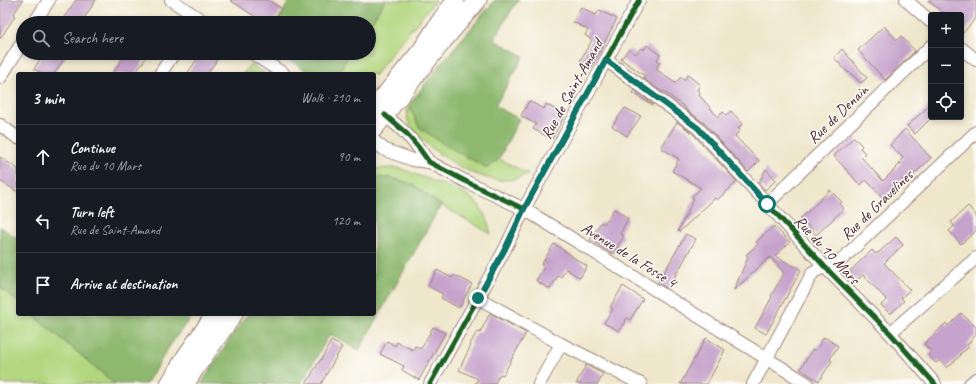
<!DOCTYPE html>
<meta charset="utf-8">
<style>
:root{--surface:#171b24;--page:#20242c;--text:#f1f3f6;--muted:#9ea1a6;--line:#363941}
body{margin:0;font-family:Caveat,sans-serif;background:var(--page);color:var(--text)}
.controls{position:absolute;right:12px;top:12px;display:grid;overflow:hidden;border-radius:4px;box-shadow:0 2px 6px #0003}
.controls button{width:36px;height:36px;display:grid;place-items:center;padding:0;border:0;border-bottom:1px solid var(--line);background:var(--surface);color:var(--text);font:20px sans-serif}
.stop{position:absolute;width:12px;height:12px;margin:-9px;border:3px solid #0f766e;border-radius:50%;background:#fff}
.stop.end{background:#0f766e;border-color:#fff;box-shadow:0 1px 4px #0008}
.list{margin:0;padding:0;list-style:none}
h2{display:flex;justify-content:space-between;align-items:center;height:52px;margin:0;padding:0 16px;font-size:17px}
h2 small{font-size:13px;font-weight:400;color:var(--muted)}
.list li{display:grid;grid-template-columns:26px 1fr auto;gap:12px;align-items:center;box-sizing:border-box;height:64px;padding:0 16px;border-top:1px solid var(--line)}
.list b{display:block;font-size:15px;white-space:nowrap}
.list p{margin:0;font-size:13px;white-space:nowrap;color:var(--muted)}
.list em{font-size:13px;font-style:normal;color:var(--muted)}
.icon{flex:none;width:22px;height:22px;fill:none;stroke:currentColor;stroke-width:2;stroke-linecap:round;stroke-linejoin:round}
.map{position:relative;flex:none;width:976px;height:384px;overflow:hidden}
.search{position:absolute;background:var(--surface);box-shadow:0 2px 6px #0003;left:16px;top:16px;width:360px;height:44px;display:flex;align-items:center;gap:10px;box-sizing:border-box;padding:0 14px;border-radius:22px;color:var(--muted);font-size:15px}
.panel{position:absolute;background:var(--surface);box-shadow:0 2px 6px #0003;left:16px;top:72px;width:360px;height:244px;border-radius:4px}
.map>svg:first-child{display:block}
</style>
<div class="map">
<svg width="976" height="384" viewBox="0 0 976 384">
<rect width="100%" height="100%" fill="#fdfcf7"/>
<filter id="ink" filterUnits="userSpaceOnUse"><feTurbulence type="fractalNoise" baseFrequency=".025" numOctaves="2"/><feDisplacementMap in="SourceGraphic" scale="8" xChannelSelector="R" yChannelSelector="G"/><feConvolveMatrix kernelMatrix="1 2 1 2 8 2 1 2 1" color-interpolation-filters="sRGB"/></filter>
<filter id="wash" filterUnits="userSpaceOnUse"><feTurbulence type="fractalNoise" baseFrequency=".012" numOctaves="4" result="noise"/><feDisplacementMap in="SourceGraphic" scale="16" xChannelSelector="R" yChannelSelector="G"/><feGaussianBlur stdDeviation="0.9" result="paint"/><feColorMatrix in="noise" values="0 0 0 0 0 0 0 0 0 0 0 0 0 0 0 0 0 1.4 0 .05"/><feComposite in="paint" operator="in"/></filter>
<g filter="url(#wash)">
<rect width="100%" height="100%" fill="#efe7cc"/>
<!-- green -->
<g fill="#b2d780" stroke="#7e7b56">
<polygon points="385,0 436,0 394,50 374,76 374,74 337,74 351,53 369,53 369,26"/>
<polygon points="250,64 266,74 243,74"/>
<path d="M409,105L419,127L487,168L499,159L529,174C517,179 505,182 492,179C466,174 431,151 414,131C413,128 410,126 409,123C406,118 408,111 409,105Z"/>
<polygon points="387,168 399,168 459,191 470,197 479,205 487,219 491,234 441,205 412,184 393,178 374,177 374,169"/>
<polygon points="0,287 18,302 18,314 32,314 115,384 0,384"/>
</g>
<!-- forest -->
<g fill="#8db86e" stroke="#6c6c4c">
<polygon points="290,0 361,0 365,1 365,0 385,0 369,26 369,23 276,23"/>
<polygon points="495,0 519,0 512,9 494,40 524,56 495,106 519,119 499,159 487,168 445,145 419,127 409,105 439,66"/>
<polygon points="277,53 351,53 337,74 312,74"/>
<polygon points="374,177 392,178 412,184 441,205 359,350 330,334 301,384 201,384 231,337 248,314 374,314"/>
<polygon points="0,227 18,239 18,302 0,287"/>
<polygon points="32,314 193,314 171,344 146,384 115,384"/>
</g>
<g id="blocks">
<!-- building -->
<g fill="#c6a3cc">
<polygon points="0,0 23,0 13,15 15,16 0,39"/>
<polygon points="76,0 96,0 81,23 60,23"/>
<polygon points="230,0 268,0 282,9 273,23 265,23"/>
<polygon points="928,0 976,0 976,18 961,35 961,15 946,15"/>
<polygon points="581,7 596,15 599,10 617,19 591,67 580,61 592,40 585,35 588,30 573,22"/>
<polygon points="884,26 897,40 901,36 915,51 885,80 858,50"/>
<polygon points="647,45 660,55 657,60 660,62 656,69 675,83 681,77 684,80 688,75 700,85 697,90 700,92 699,95 718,117 723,112 726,115 731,111 743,124 738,128 740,130 735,136 759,161 748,172 704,123 685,109 686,108 663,91 662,92 643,78 645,76 621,59 629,49 636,54 641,48 644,50"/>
<polygon points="842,49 867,78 861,83 849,72 848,73 834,58"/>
<polygon points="44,53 68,53 54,74 43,74 34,69"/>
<polygon points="126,53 149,53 135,74 112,74"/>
<polygon points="201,53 207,53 217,60 207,74 187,74"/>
<polygon points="635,90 653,104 653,105 633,93"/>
<polygon points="529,101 544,109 546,104 565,115 552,139 533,129 536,124 521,116"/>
<polygon points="931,104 931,117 932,117 915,134 907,126"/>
<polygon points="625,108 641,116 627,136 612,126"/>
<polygon points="677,122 693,134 737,182 717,200 715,198 679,232 678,231 694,199 692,196 701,188 672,171 679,159 661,148"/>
<polygon points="905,129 931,158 910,178 908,176 884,199 866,180 860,185 834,156 854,137 862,146 860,148 865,153 861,157 883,181 901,163 899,162 903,158 890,145"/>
<polygon points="0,157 18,169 18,192 0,181"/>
<polygon points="766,169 776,180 765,190 759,183"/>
<polygon points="830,190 842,202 840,204 844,209 816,235 801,218"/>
<polygon points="968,206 976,215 976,231 961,244 949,231 954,226 951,222"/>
<polygon points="614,209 628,218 620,234 624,236 613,254 590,240 601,222 604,224"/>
<polygon points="774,226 790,242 775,256 801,270 766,334 755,328 772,297 771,296 784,273 770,257 734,290 748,257 746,255 758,244 756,242"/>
<polygon points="686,234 696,239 668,289 658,283"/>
<polygon points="896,237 903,245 884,263 910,290 901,298 904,301 890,314 881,305 887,300 863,275 857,280 850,271 872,250 876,254 878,252 878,253"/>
<polygon points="554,244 571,255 571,256 587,266 580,278 566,269 561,277 558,276 550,289 536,281 544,267 541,265"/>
<polygon points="437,270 452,278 454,275 472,284 459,308 441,298 443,294 428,286"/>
<polygon points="623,286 643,299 630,320 627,318 619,331 604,323 613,309 610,307"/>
<polygon points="490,313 526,333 503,375 500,374 494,384 475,384 478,379 459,370 471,345 470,344 477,332 480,333"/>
<polygon points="961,313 976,327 976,335 967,345 969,347 960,354 961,355 947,368 940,360 936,363 928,355 932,352 924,344 946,323 948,326"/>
<polygon points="433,327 445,333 419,380 402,370 404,366 380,354 387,341 395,346 397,342 413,350 415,346 421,349"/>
<polygon points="824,337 838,346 830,359 832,361 819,381 800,369 813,349 815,351"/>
<polygon points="706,338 725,350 707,384 680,384"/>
<polygon points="331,341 342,347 335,359 321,384 306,384 320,360 321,360"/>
<polygon points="586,365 603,374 598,384 576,384"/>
</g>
</g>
</g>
<g filter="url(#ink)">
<use href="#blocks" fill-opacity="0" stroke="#9c837c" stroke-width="1"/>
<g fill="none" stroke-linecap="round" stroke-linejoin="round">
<defs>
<g id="minor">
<polyline points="171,0 206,23"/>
<polyline points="906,0 931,22"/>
<polyline points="34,23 49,0"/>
<polyline points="961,48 976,60"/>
<polyline points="252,53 284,74"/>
<polyline points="606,60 698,128 825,267 890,333 935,384"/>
<polyline points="160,74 174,53"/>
<polyline points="0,78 23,41"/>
<path d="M378,111C399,124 415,142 429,162"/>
<polyline points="0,125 18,138"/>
<polyline points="374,141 385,150 413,160 429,162 469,183 524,209 808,384"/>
<polyline points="767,204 931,46"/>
<polyline points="478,298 561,344 641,384"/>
<polyline points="890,333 976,258"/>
<polyline points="430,384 478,298 505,249 524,209 639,0"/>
<polyline points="539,384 561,344"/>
<polyline points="753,384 813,272 825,267 836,265 976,132"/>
<polyline points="970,384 976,379"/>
</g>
<g id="secondary">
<polyline points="374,108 422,49 442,18 456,0"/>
<polyline points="374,129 444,40 478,0"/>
<polyline points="169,384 185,357 215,314"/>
<polyline points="186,384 195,369 234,314"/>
</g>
</defs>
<!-- minor casing -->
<use href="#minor" stroke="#9c837c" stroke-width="14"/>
<!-- secondary casing -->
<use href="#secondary" stroke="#9c837c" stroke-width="19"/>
<!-- minor -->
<use href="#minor" stroke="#fff" stroke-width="12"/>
<!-- secondary -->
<use href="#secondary" stroke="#fff" stroke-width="17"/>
<defs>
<g id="cycleway">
<polyline points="606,60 698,128 825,267 890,333 935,384"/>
<polyline points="385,115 407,134 419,148 429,162 469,183 524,209"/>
<polyline points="430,384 478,298 505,249 524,209 639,0"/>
</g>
</defs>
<!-- cycleway casing -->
<use href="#cycleway" stroke="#fdfcf7" stroke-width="8"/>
<!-- cycleway -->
<use href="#cycleway" stroke="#1b5e20" stroke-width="5"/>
</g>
</g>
<g fill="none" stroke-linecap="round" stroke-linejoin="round" filter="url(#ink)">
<!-- route -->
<polyline stroke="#0f766e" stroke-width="5" points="478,298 505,249 524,209 606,60 698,128 767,204"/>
</g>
<g text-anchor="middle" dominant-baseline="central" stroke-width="3" stroke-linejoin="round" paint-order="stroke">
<!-- street labels -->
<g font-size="16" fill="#4a1f2b" stroke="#fdfcf7">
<text transform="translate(572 89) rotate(-61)">Rue de Saint-Amand</text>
<text transform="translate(838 114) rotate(-44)">Rue de Denain</text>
<text transform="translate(877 205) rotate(-44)">Rue de Gravelines</text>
<text transform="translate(827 250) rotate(47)">Rue du 10 Mars</text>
<text transform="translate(629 255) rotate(32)">Avenue de la Fosse 4</text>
</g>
</g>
</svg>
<div class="controls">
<button>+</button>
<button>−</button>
<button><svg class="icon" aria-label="locate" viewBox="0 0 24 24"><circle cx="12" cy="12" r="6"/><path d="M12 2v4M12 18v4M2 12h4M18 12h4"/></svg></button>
</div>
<div class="stop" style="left:767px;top:204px"></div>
<div class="stop end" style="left:478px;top:298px"></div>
<div class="search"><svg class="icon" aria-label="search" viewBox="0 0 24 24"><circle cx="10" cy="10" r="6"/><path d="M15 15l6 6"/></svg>Search here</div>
<section class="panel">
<h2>3 min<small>Walk · 210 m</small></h2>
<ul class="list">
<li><svg class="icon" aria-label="ahead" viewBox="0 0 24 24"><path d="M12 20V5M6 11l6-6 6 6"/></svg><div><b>Continue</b><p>Rue du 10 Mars</p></div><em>90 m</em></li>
<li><svg class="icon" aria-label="left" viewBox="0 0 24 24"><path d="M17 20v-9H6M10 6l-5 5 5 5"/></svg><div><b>Turn left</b><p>Rue de Saint-Amand</p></div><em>120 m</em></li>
<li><svg class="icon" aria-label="arrive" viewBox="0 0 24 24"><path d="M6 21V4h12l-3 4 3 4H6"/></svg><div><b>Arrive at destination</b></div></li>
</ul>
</section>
</div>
